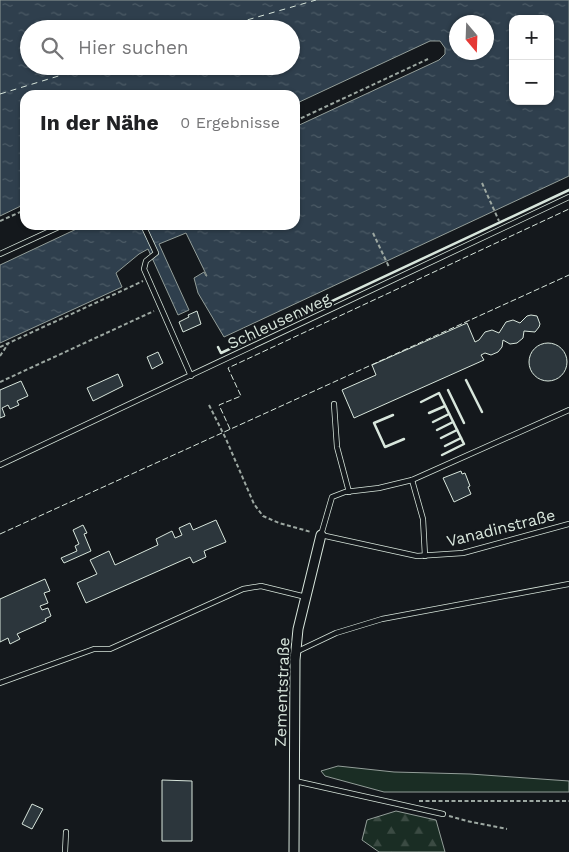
<!DOCTYPE html>
<html lang="de">
<meta charset="utf-8">
<style>
:root{--surface:#fff;--page:#f2f2f2;--text:#202124;--muted:#757577;--line:#e0e0e0}
body{margin:0;font-family:"Work Sans",sans-serif;background:var(--page);color:var(--text)}
.controls{position:absolute;right:15px;top:15px;display:grid;overflow:hidden;border-radius:10px;box-shadow:0 1px 4px #0004}
.controls button{width:45px;height:45px;display:grid;place-items:center;padding:0;border:0;border-bottom:1px solid var(--line);background:var(--surface);color:var(--text);font:25px sans-serif}
.compass{position:absolute;left:449px;top:15px;width:45px;height:45px;border-radius:50%;background:var(--surface);box-shadow:0 1px 4px #0004;rotate:161deg}
.list{margin:0;padding:0;list-style:none}
h2{display:flex;justify-content:space-between;align-items:center;height:65px;margin:0;padding:0 20px;font-size:21px}
h2 small{font-size:16px;font-weight:400;color:var(--muted)}
.icon{flex:none;width:28px;height:28px;fill:none;stroke:currentColor;stroke-width:2;stroke-linecap:round;stroke-linejoin:round}
.map{position:relative;flex:none;width:569px;height:852px;overflow:hidden}
.search{position:absolute;background:var(--surface);box-shadow:0 1px 4px #0004;left:20px;top:20px;width:280px;height:55px;display:flex;align-items:center;gap:12px;box-sizing:border-box;padding:0 18px;border-radius:28px;color:var(--muted);font-size:19px}
.panel{position:absolute;background:var(--surface);box-shadow:0 1px 4px #0004;left:20px;top:90px;width:280px;height:140px;border-radius:15px}
.map>svg:first-child{display:block}
</style>
<div class="map">
<svg width="569" height="852" viewBox="0 0 569 852">
<defs>
<pattern id="forest-firs" width="22" height="20" patternUnits="userSpaceOnUse" patternTransform="scale(1.25)"><rect width="22" height="20" fill="#1a2d24"/><path d="M5 1l3.5 6h-7zM16 11l3.5 6h-7z" fill="#3b4b43"/></pattern>
<pattern id="water-ripples" width="26" height="14" patternUnits="userSpaceOnUse" patternTransform="scale(1.25)"><rect width="26" height="14" fill="#2f3f4d"/><path d="M2 4q2-2 4 0t4 0M15 11q2-2 4 0t4 0" fill="none" stroke="#4c5b66"/></pattern>
</defs>
<rect width="100%" height="100%" fill="#14181c"/>
<!-- grass -->
<polygon fill="#1a2d24" stroke="#939e99" points="338,766 394,772 470,774 569,781 569,792 384,792 325,776 321,771"/>
<!-- forest -->
<polygon fill="url(#forest-firs)" stroke="#939e99" points="396,811 436,820 445,852 379,852 362,840 367,820"/>
<!-- water -->
<path fill="url(#water-ripples)" stroke="#939e99" fill-rule="evenodd" d="M0,0H569V176L224,337L198,293L194,278L204,272L206,276H207L186,233L159,244L189,310L178,315L148,249L139,254L116,273L122,287L0,343V265L85,225H295V127L439,60L445,54V48L440,41H430L295,104V95H25V204L0,216ZM513,19H550V101H513ZM456,22H486V52H456ZM29,29H291V66H29Z"/>
<g fill="none" stroke-linecap="round" stroke-linejoin="round">
<!-- ferry -->
<g stroke="#d8e6dc" stroke-width="1" stroke-dasharray="6 5" stroke-linecap="butt">
<polyline points="216,29 316,0"/>
<polyline points="0,94 91,66"/>
</g>
</g>
<!-- building -->
<g fill="#2c363c" stroke="#d8e6dc">
<polygon points="197,311 201,324 183,332 179,322 189,317 188,315"/>
<polygon points="531,315 537,316 540,324 539,327 535,332 524,331 523,338 517,343 510,344 503,340 502,347 498,352 491,355 485,353 481,355 484,360 354,418 342,390 376,375 372,365 467,323 475,342 479,340 485,332 492,330 499,333 506,322 513,320 520,323 527,316"/>
<circle cx="548" cy="362" r="19"/>
<polygon points="158,352 163,363 152,369 147,357"/>
<polygon points="118,374 123,386 93,401 87,388"/>
<polygon points="21,381 28,396 17,401 19,405 10,409 8,405 2,408 5,416 0,418 0,390"/>
<polygon points="461,471 462,474 465,473 470,486 468,487 471,494 454,502 443,478"/>
<polygon points="216,520 226,542 204,551 206,557 193,563 190,557 86,603 77,583 97,574 90,560 109,551 115,565 158,545 156,539 172,531 175,538 182,535 179,528 190,523 193,530"/>
<polygon points="83,525 87,533 84,534 91,551 64,563 61,558 77,551 75,546 79,544 73,530"/>
<polygon points="45,579 50,591 44,593 48,603 40,606 42,610 48,608 51,616 45,619 46,621 17,634 20,639 10,644 8,638 0,642 0,599"/>
<polygon points="162,780 192,781 192,841 162,841"/>
<polygon points="32,804 43,809 32,829 22,824"/>
</g>
<g fill="none" stroke-linecap="round" stroke-linejoin="round">
<defs>
<g id="lane">
<polyline points="143,225 156,253 146,261 144,269 191,376"/>
<polyline points="0,254 63,225"/>
<polyline points="334,404 337,447 349,492"/>
<polyline points="569,410 412,480 379,488 345,492 332,497 321,535 417,556 463,553 569,524"/>
<polyline points="0,465 569,197"/>
<polyline points="412,480 423,519 425,556"/>
<polyline points="296,652 336,633 382,619 569,584"/>
<polyline points="0,683 94,649 110,649 243,589 261,586 306,597"/>
<polyline points="295,781 443,814"/>
<polyline points="65,852 66,832"/>
</g>
<polyline id="street" points="294,852 295,660 298,629 321,535"/>
</defs>
<!-- lane casing -->
<use href="#lane" stroke="#d8e6dc" stroke-width="6"/>
<!-- street casing -->
<use href="#street" stroke="#d8e6dc" stroke-width="11"/>
<!-- path -->
<g stroke="#9da8a2" stroke-width="2" stroke-dasharray="4 2.5" stroke-linecap="butt">
<polyline points="295,121 428,59"/>
<polyline points="482,183 499,221"/>
<polyline points="0,221 25,210"/>
<polyline points="373,233 389,267"/>
<polyline points="0,347 143,281"/>
<polyline points="0,356 8,344"/>
<polyline points="0,382 154,311"/>
<polyline points="209,405 226,439 254,504 263,516 279,523 311,532"/>
<polyline points="419,801 569,801"/>
<polyline points="449,816 467,821 507,829"/>
</g>
<!-- lane -->
<use href="#lane" stroke="#14181c" stroke-width="4.5"/>
<!-- street -->
<use href="#street" stroke="#14181c" stroke-width="9"/>
<!-- fence -->
<g stroke="#d8e6dc" stroke-width="1" stroke-dasharray="6 2.5" stroke-linecap="butt">
<polyline points="230,429 219,405 241,396 228,368 569,209"/>
<polyline points="0,534 569,275"/>
</g>
<!-- wall -->
<g stroke="#d8e6dc" stroke-width="2.5">
<polyline points="218,347 221,353 569,190"/>
<polyline points="466,380 482,412"/>
<polyline points="448,390 464,423"/>
<polyline points="421,402 439,393 464,444 442,455"/>
<polyline points="429,413 445,406"/>
<polyline points="393,415 374,423 385,447 404,439"/>
<polyline points="433,422 449,414"/>
<polyline points="437,430 453,422"/>
<polyline points="441,438 457,430"/>
<polyline points="445,446 461,438"/>
</g>
</g>
<g text-anchor="middle" dominant-baseline="central" stroke-width="4" stroke-linejoin="round" paint-order="stroke">
<!-- street labels -->
<g font-size="16" fill="#d8e6dc" stroke="#14181c">
<text transform="translate(279 321) rotate(-25)">Schleusenweg</text>
<text transform="translate(501 528) rotate(-14)">Vanadinstraße</text>
<text transform="translate(282 692) rotate(-88)">Zementstraße</text>
</g>
</g>
</svg>
<div class="controls">
<button>+</button>
<button>−</button>
</div>
<svg class="compass" viewBox="-18 -18 36 36"><path d="M0-13l5 13h-10z" fill="#e53935"/><path d="M0 13l5-13h-10z" fill="#757577"/></svg>
<div class="search"><svg class="icon" aria-label="search" viewBox="0 0 24 24"><circle cx="10" cy="10" r="6"/><path d="M15 15l6 6"/></svg>Hier suchen</div>
<section class="panel">
<h2>In der Nähe<small>0 Ergebnisse</small></h2>
<ul class="list">
</ul>
</section>
</div>
